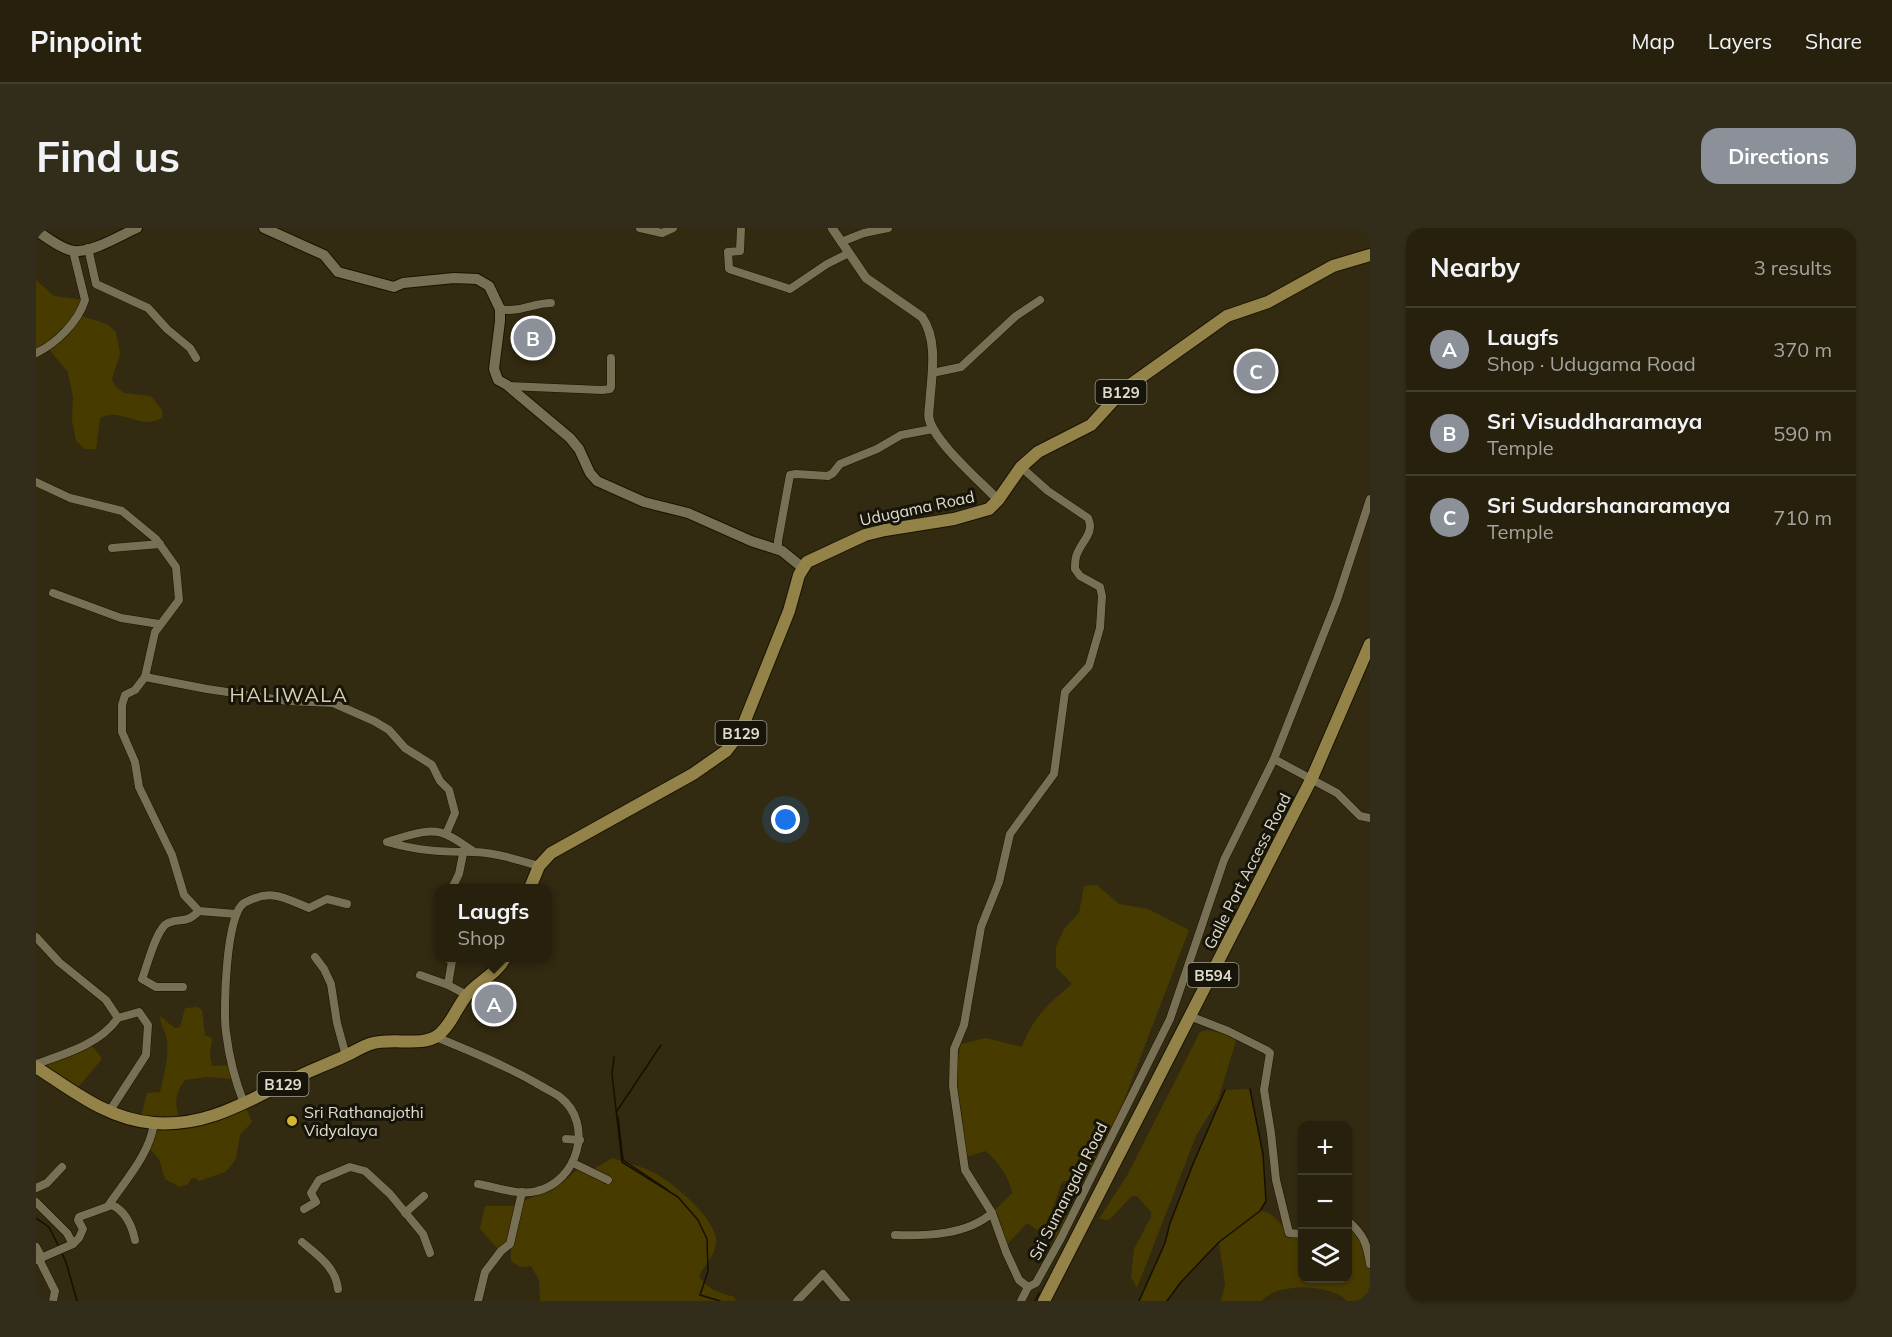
<!DOCTYPE html>
<meta charset="utf-8">
<style>
:root{--surface:#26200d;--page:#322d1b;--text:#f1f3f6;--muted:#a4a39d;--line:#423e2e;--accent:#8c9099}
body{margin:0;font-family:Mulish,sans-serif;background:var(--page);color:var(--text)}
.controls{position:absolute;right:18px;bottom:18px;display:grid;overflow:hidden;border-radius:12px;box-shadow:0 2px 4px #0004}
.controls button{width:54px;height:54px;display:grid;place-items:center;padding:0;border:0;border-bottom:2px solid var(--line);background:var(--surface);color:var(--text);font:30px sans-serif}
.you{position:absolute;left:750px;top:592px;width:21px;height:21px;margin:-15px;border:4px solid #fff;border-radius:50%;background:#1a73e8;box-shadow:0 0 0 9px #1a73e833}
.badge{display:grid;place-items:center;width:39px;height:39px;border-radius:50%;background:var(--accent);color:#fff;font-size:20px;font-weight:700}
.pin{position:absolute;translate:-50% -50%;border:3px solid #fff;box-shadow:0 2px 6px #0006}
.popup{position:absolute;left:399px;top:656px;width:117px;height:78px;box-sizing:border-box;display:grid;place-content:center;border-radius:12px;background:var(--surface);filter:drop-shadow(0 2px 4px #0005);font-size:20px;white-space:nowrap;color:var(--muted)}
.popup b{font-size:22px;color:var(--text)}
.popup::after{content:'';position:absolute;left:50%;top:100%;margin-left:-12px;border:12px solid transparent;border-top-color:var(--surface)}
.list{margin:0;padding:0;list-style:none}
h2{display:flex;justify-content:space-between;align-items:center;height:78px;margin:0;padding:0 24px;font-size:26px}
h2 small{font-size:20px;font-weight:400;color:var(--muted)}
.list li{display:grid;grid-template-columns:39px 1fr auto;gap:18px;align-items:center;box-sizing:border-box;height:84px;padding:0 24px;border-top:2px solid var(--line)}
.list b{display:block;font-size:22px;white-space:nowrap}
.list p{margin:0;font-size:20px;white-space:nowrap;color:var(--muted)}
.list em{font-size:20px;font-style:normal;color:var(--muted)}
.icon{flex:none;width:33px;height:33px;fill:none;stroke:currentColor;stroke-width:2;stroke-linecap:round;stroke-linejoin:round}
.map{position:relative;flex:none;width:1334px;height:1073px;overflow:hidden;border-radius:18px}
header{display:flex;align-items:center;gap:36px;box-sizing:border-box;height:84px;padding:0 30px;background:var(--surface);border-bottom:2px solid var(--line)}
header strong{font-size:28px}
nav{display:flex;gap:33px;margin-inline-start:auto;font-size:21px}
.intro{display:flex;align-items:center;justify-content:space-between;box-sizing:border-box;height:144px;padding:0 36px}
h1{margin:0;font-size:42px}
.button{padding:15px 27px;border-radius:18px;background:var(--accent);color:#fff;font-size:21px;font-weight:700}
main{display:flex;gap:36px;padding:0 36px}
aside{flex:1;background:var(--surface);border-radius:18px;box-shadow:0 2px 4px #0004}
.map>svg:first-child{display:block}
</style>
<header>
<strong>Pinpoint</strong>
<nav><a>Map</a><a>Layers</a><a>Share</a></nav>
</header>
<div class="intro"><h1>Find us</h1><a class="button">Directions</a></div>
<main>
<div class="map">
<svg width="1334" height="1073" viewBox="0 0 1334 1073">
<rect width="100%" height="100%" fill="#322b11"/>
<!-- green -->
<g fill="#483b00">
<path d="M0,52L18,68L49,72L43,87L71,96L80,104L84,126L76,151L79,158L88,165L115,168L126,182V190C104,203 84,178 64,190L60,221H49L40,213L36,193L37,170L32,144L12,120L0,125Z"/>
<path d="M1061,657L1083,676L1112,681L1153,702L1074,909L1050,956L1028,953L1025,956L1016,983L1017,987L1036,988L1021,1015L991,995L968,1020L956,985L976,965C975,952 960,930 949,923L927,930L918,842L925,816L950,810L986,819C997,789 1012,776 1036,756L1020,739V719L1028,701L1043,685L1048,658Z"/>
<path d="M161,779L166,782L169,807L176,810L174,826L176,838L196,837L199,851L171,849L149,852C139,865 137,880 146,895L208,875L216,894L204,907L200,930L195,938L189,944L163,953L160,950L155,951L152,956L144,959L129,951L123,931L112,919L118,895L104,893L111,865L124,864C128,846 133,830 131,812C130,803 124,797 124,788L139,800L144,799L149,780Z"/>
<polygon points="1171,802 1196,807 1200,813 1182,872 1160,908 1101,1060 1095,1049 1098,1021 1115,989 1115,984 1101,968 1096,968 1073,992 1063,991 1092,946 1164,804"/>
<polygon points="53,814 65,829 65,832 38,864 0,839"/>
<path d="M1214,861L1227,926L1230,973L1224,982C1240,986 1242,995 1253,1005L1266,1006V1050H1312V993L1327,1011L1334,1036V1073H1311C1297,1056 1239,1054 1226,1073H1185L1189,1056L1183,1015L1145,1054L1131,1073H1103L1129,1015L1134,995L1157,936L1189,862Z"/>
<path d="M577,930C590,935 605,938 617,944C636,954 683,992 680,1015C679,1028 669,1036 663,1048C672,1062 683,1064 698,1069L700,1073H504L503,1052L495,1038L484,1039L475,1033V1021L479,1016L476,1015L462,1021L444,1001L449,978H476L522,958L541,942L550,945Z"/>
</g>
<g fill="none" stroke-linecap="round" stroke-linejoin="round">
<!-- stream -->
<g stroke="#170f00" stroke-width="1.5">
<polyline points="578,829 576,846 586,934 642,969 662,992 671,1011 672,1043 664,1067 684,1073"/>
<polyline points="581,883 625,817"/>
<polyline points="582,889 587,932 632,962"/>
<polyline points="0,990 13,999 23,1019"/>
<polyline points="25,1023 30,1034 41,1073"/>
<polyline points="999,1073 1003,1065"/>
<polyline points="1103,1073 1129,1015 1134,995 1157,936 1189,862"/>
<polyline points="1131,1073 1145,1054 1183,1014 1224,983 1230,973 1227,926 1214,861"/>
</g>
<defs>
<g id="minor">
<polyline points="604,0 626,5 637,0"/>
<polyline points="705,0 704,23 692,24 693,41 754,61 791,36 813,25"/>
<polyline points="805,14 828,5 852,0"/>
<polyline points="52,20 60,56 112,80 131,101 154,120 160,130"/>
<path d="M464,81C482,85 497,75 515,75"/>
<path d="M0,125C20,116 42,94 49,72L37,23"/>
<polyline points="896,145 925,139 980,88 1004,72"/>
<polyline points="472,158 566,162 574,161 575,159 575,130"/>
<path d="M985,239L1012,263L1052,290C1059,304 1046,313 1041,326C1039,330 1039,336 1039,341L1044,348L1064,359L1066,368L1064,400L1053,438L1029,464L1018,546L974,606L963,654L945,699L928,797L918,821L917,858L929,942L956,985L970,1024L983,1052L992,1059"/>
<polyline points="0,254 34,270 86,283 120,311 140,339 143,372 119,404 109,449 99,462 89,467 86,477 86,504 99,534 103,559 136,627 148,667 163,683 200,686"/>
<polyline points="76,320 124,316"/>
<polyline points="746,323 742,319 742,313 754,247 760,246 792,248 797,245 804,236 841,221 865,207 897,201"/>
<polyline points="17,365 85,390 123,396"/>
<polyline points="109,449 171,461 252,473 297,475 338,493 353,502 369,520 396,537 404,553 413,562 419,585 410,606"/>
<polyline points="1238,531 1301,565 1324,588 1334,590"/>
<path d="M439,624C430,619 421,611 411,607C394,598 368,609 351,614C383,623 406,624 439,624C460,625 483,632 503,638"/>
<polyline points="416,660 423,646 427,626"/>
<polyline points="0,709 23,734 70,772 82,790 103,784 112,797 110,827 73,884"/>
<polyline points="279,729 288,741 295,756 301,795 310,828"/>
<polyline points="410,730 416,733 412,757 431,767"/>
<polyline points="384,747 412,757"/>
<path d="M147,759H120L106,751C111,739 120,700 132,695C146,689 148,697 163,683"/>
<polyline points="1156,789 1192,803 1230,822 1234,825 1228,862 1235,905 1240,952 1253,1005 1266,1006"/>
<path d="M400,809C434,823 468,837 500,855C508,860 517,864 524,869C559,896 541,954 501,963C483,968 460,959 442,956"/>
<path d="M0,836C29,826 64,816 82,790"/>
<path d="M208,875C199,853 193,829 190,804C187,783 190,686 208,675C235,660 248,670 273,680L291,671L311,676"/>
<polyline points="530,911 544,912"/>
<polyline points="537,935 572,952"/>
<polyline points="0,960 11,955 26,939"/>
<polyline points="0,974 31,1005 37,1016 0,1032"/>
<path d="M72,978C89,953 114,926 118,895"/>
<polyline points="268,981 280,974 275,965 283,952 314,939 329,943 354,966 387,1006 394,1025"/>
<polyline points="369,985 388,968"/>
<path d="M1312,993C1328,1007 1331,1016 1334,1036"/>
<path d="M859,1007C891,1008 931,1007 956,985"/>
<path d="M266,1014C282,1027 300,1040 302,1061"/>
<path d="M37,1016L43,1010L47,1001L42,992L43,989L76,977C89,983 96,998 99,1012"/>
<polyline points="0,1019 6,1030"/>
<polyline points="3,1031 19,1063 17,1073"/>
<polyline points="442,1073 449,1044 465,1023 474,1016 486,964"/>
<polyline points="761,1073 787,1046 810,1073"/>
<polyline points="985,1073 992,1059 1000,1055 1025,1010 1134,791 1188,632 1238,531 1301,372 1334,271"/>
</g>
<path id="tertiary" d="M796,0L830,50L886,89C902,112 896,145 894,171C894,177 892,184 893,190C897,213 945,254 962,272"/>
<g id="secondary">
<polyline points="228,0 288,27 302,44 358,59 367,55 418,50 441,51 453,58 464,81 464,93 458,141 462,152 471,157 534,210 543,221 554,245 561,253 608,274 652,285 715,313 746,323 767,340"/>
<path d="M0,2C8,8 28,22 38,23C56,25 85,7 101,0"/>
</g>
<g id="primary">
<polyline points="494,660 503,638 515,625 657,546 690,523 704,505 753,383 763,347 771,334 829,307 849,302 918,291 953,281 962,272 985,239 1002,224 1055,197 1087,162 1191,88 1232,74 1297,38 1334,27"/>
<path d="M0,839C37,863 73,892 118,895C171,899 209,874 255,852C273,843 292,836 309,828C318,824 325,819 334,816C355,809 385,819 401,808C414,799 420,781 430,768C441,754 461,746 469,730"/>
<polyline points="1008,1073 1276,550 1334,416"/>
</g>
</defs>
<!-- minor casing -->
<use href="#minor" stroke="#1a1300" stroke-width="9"/>
<!-- tertiary casing -->
<use href="#tertiary" stroke="#1a1300" stroke-width="10"/>
<!-- secondary casing -->
<use href="#secondary" stroke="#1a1300" stroke-width="12"/>
<!-- primary casing -->
<use href="#primary" stroke="#1a1300" stroke-width="14"/>
<!-- minor -->
<use href="#minor" stroke="#787054" stroke-width="8"/>
<!-- tertiary -->
<use href="#tertiary" stroke="#787054" stroke-width="9"/>
<!-- secondary -->
<use href="#secondary" stroke="#787054" stroke-width="10"/>
<!-- primary -->
<use href="#primary" stroke="#948348" stroke-width="12"/>
</g>
<!-- markers -->
<circle fill="#d6b534" stroke="#171409" stroke-width="2" cx="256" cy="893" r="6"/>
<g text-anchor="middle" dominant-baseline="central" stroke-width="6" stroke-linejoin="round" paint-order="stroke">
<!-- shield labels -->
<g fill="#171409" stroke="#a4a092" stroke-width="1.5">
<rect x="1059.5" y="152" width="51" height="24" rx="4.5"/>
<rect x="679.5" y="493" width="51" height="24" rx="4.5"/>
<rect x="1151.5" y="735" width="51" height="24" rx="4.5"/>
<rect x="221.5" y="844" width="51" height="24" rx="4.5"/>
</g>
<g font-size="15" font-weight="bold" fill="#e0dccd">
<text x="1085" y="164">B129</text>
<text x="705" y="505">B129</text>
<text x="1177" y="747">B594</text>
<text x="247" y="856">B129</text>
</g>
<!-- street labels -->
<g font-size="16" fill="#e0dccd" stroke="#171409">
<text transform="translate(881 280) rotate(-12)">Udugama Road</text>
<text transform="translate(1211 643) rotate(-63)">Galle Port Access Road</text>
<text transform="translate(1032 963) rotate(-63)">Sri Sumangala Road</text>
</g>
<!-- poi labels -->
<g font-size="16" fill="#e0dccd" stroke="#171409" text-anchor="start">
<text x="268" y="884">Sri Rathanajothi<tspan x="268" dy="18">Vidyalaya</tspan></text>
</g>
<!-- quarter labels -->
<g font-size="20" letter-spacing="1.5" fill="#dad1b3" stroke="#171409">
<text x="253" y="466">HALIWALA</text>
</g>
</g>
</svg>
<div class="controls">
<button>+</button>
<button>−</button>
<button><svg class="icon" aria-label="layers" viewBox="0 0 24 24"><path d="M12 4l9 5-9 5-9-5zM3 14l9 5 9-5"/></svg></button>
</div>
<div class="you"></div>
<div class="pin badge" style="left:458px;top:776px">A</div>
<div class="popup"><b>Laugfs</b>Shop</div>
<div class="pin badge" style="left:497px;top:110px">B</div>
<div class="pin badge" style="left:1220px;top:143px">C</div>
</div>
<aside>
<h2>Nearby<small>3 results</small></h2>
<ul class="list">
<li><span class="badge">A</span><div><b>Laugfs</b><p>Shop · Udugama Road</p></div><em>370 m</em></li>
<li><span class="badge">B</span><div><b>Sri Visuddharamaya</b><p>Temple</p></div><em>590 m</em></li>
<li><span class="badge">C</span><div><b>Sri Sudarshanaramaya</b><p>Temple</p></div><em>710 m</em></li>
</ul>
</aside>
</main>
